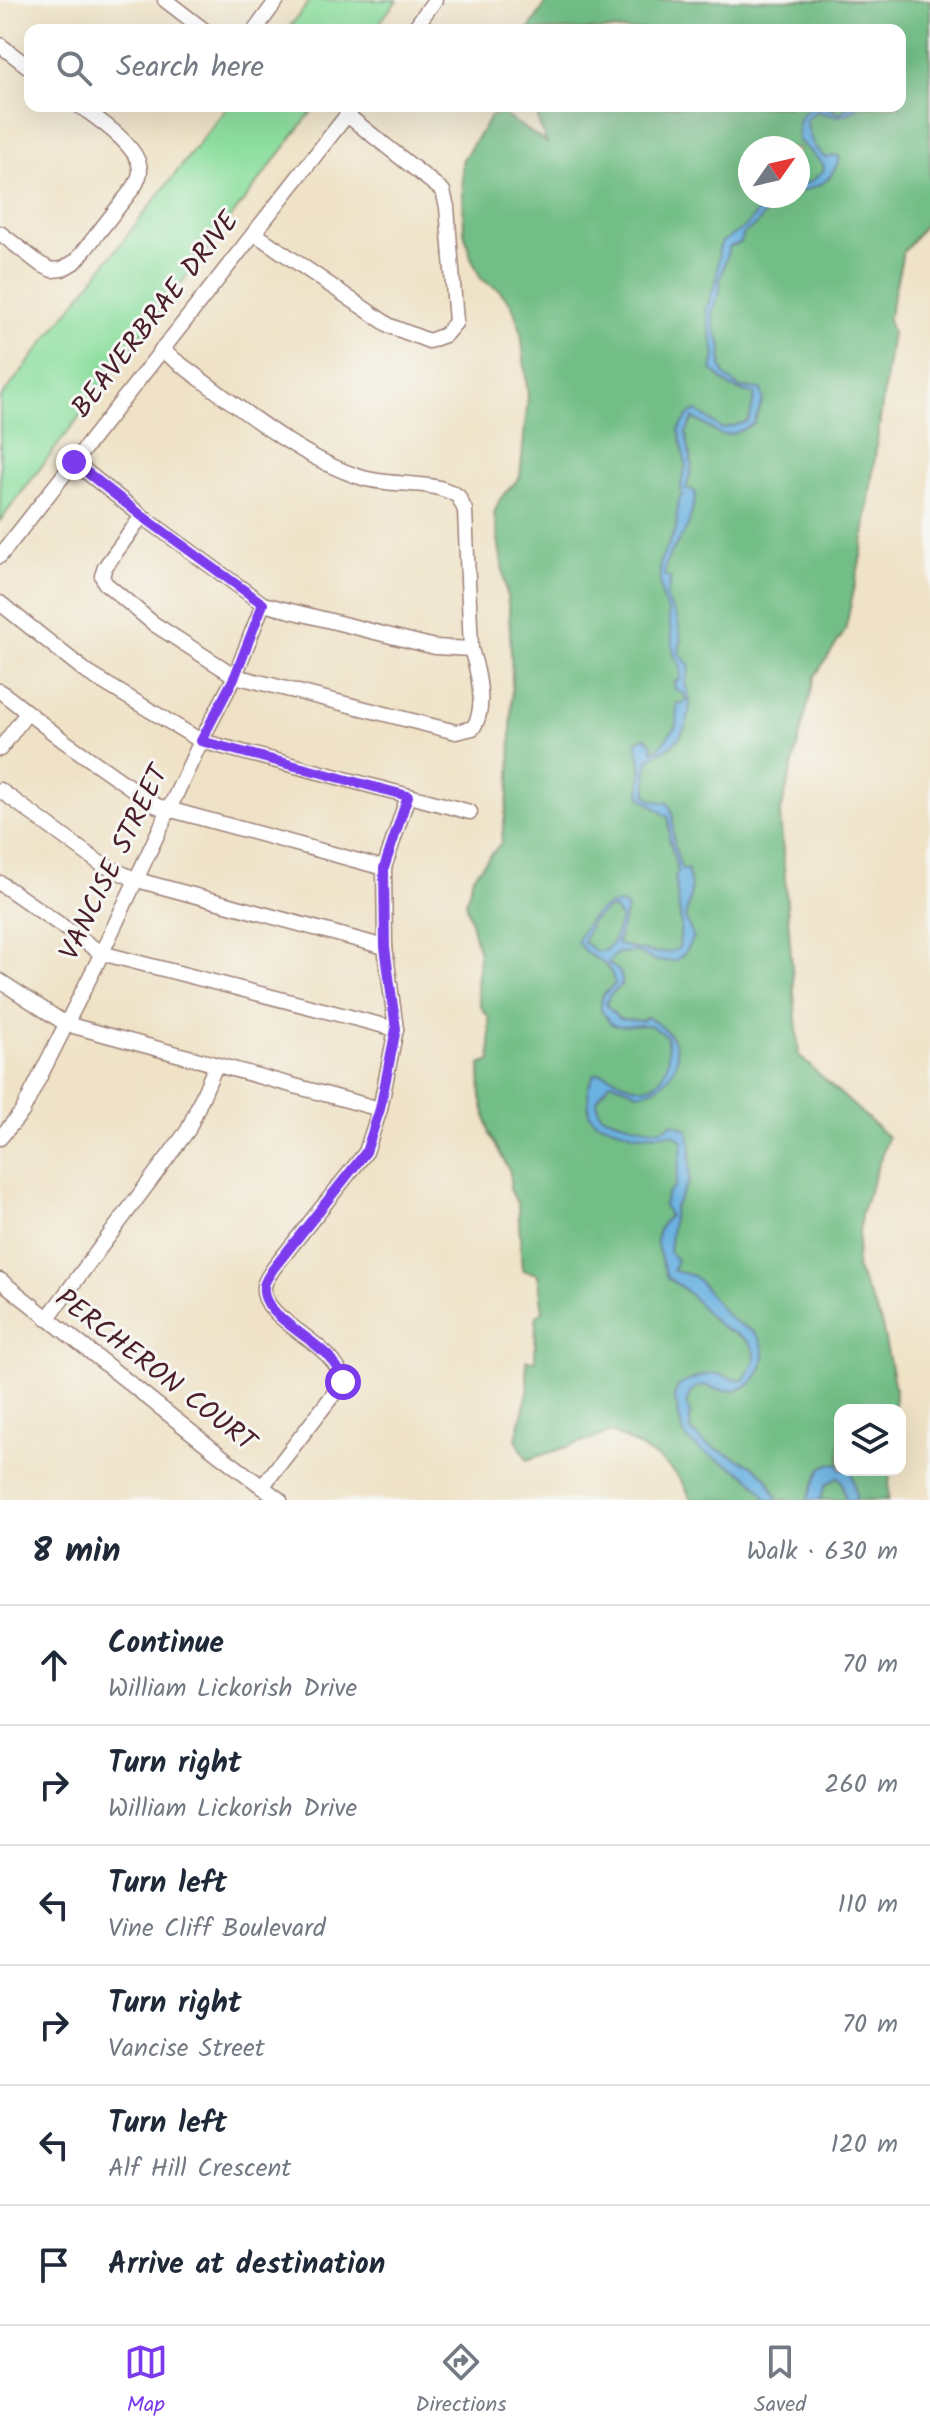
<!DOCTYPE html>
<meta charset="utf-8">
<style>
:root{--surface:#fff;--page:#f6f6f7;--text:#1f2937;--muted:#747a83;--line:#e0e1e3;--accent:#7c3aed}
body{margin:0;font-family:Kalam,sans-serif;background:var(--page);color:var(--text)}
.controls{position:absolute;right:24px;bottom:24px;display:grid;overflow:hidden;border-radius:16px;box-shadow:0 8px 32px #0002}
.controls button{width:72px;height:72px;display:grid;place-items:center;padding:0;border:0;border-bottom:2px solid var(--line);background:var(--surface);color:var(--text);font:40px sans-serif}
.compass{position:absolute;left:738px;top:136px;width:72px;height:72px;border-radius:50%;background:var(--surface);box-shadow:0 8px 32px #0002;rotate:56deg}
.stop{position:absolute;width:24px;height:24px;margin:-18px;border:6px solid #7c3aed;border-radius:50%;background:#fff}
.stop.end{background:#7c3aed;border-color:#fff;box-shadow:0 2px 8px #0008}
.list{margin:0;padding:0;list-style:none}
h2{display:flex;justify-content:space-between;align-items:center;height:104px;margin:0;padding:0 32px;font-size:34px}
h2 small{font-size:26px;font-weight:400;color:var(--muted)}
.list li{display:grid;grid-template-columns:52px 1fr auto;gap:24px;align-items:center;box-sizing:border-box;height:120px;padding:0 32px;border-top:2px solid var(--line)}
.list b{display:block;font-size:30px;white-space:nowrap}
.list p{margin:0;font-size:26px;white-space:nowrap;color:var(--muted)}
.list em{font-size:26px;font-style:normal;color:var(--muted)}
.icon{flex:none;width:44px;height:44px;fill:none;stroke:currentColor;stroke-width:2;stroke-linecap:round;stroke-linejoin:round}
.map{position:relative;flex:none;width:930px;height:1500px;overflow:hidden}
.search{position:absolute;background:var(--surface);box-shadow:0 8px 32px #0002;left:24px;right:24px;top:24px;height:88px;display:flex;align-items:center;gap:20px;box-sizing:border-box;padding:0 28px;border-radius:16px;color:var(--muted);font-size:30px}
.sheet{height:824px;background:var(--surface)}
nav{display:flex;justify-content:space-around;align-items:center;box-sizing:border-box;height:112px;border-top:2px solid var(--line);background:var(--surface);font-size:22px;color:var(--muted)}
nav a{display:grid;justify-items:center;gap:4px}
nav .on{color:var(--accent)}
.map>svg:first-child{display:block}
</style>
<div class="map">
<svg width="930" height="1500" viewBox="0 0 930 1500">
<rect width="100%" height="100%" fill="#f6f6f2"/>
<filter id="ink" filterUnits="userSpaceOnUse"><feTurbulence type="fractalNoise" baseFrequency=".0125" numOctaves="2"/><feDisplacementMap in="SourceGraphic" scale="16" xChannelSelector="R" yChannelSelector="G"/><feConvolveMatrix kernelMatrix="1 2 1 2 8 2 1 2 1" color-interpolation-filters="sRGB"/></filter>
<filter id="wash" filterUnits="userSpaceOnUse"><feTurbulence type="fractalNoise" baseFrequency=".006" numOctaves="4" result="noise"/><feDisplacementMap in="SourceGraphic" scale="32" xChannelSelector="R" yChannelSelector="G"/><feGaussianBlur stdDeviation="1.8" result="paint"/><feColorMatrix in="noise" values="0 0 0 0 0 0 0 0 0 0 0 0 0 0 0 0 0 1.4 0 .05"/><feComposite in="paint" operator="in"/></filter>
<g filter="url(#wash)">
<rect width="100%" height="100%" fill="#efe2c6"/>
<!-- green -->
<g fill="#8ddf9f" stroke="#6c7f65" stroke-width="2">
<polygon points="311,0 397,0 374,30 287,30"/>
<polygon points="228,106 316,106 0,521 0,399"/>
</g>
<!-- forest -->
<path fill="#72be86" stroke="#5e6e58" stroke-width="2" fill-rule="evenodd" d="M548,0H930V218L903,253L888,320L892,332L862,551L845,631L815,676L780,815L799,1056L888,1137L861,1214L856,1268L881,1321L895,1388L894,1410H840V1470H890L888,1500H691C679,1464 643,1449 612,1432L527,1460L516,1439L528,1392L526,1360L535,1361L536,1317L543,1311L538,1274L522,1270L518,1205L510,1189V1172L490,1134L481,1097L480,1065L491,1061L489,1018L480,1005L477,990L479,954L466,902L473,876L501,843L510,782L512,679L509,610L494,513L500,499L520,477L528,397L521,330L511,303L499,290L481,279L471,257L464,232L462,161L491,116L501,113L547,143L538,121V106H900V30H528ZM750,148H798V196H750Z"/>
<!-- water -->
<g fill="#6ab2e1" stroke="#5a6886" stroke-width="2" fill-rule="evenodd">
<path d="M814,106L827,107L840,114L848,106H860C843,119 836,118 816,111L806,120C810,136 811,148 826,158L837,155L840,158C829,183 824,185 798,192V187L813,180L823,171L824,165L798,140C797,123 797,113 814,106Z"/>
<path d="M772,196H791L773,203L757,224L744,233L740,243L729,247L720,281V293L712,311L715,331L722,347L721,365L725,376L740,388L761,389L763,400L754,423C717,446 721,431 693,418L686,433L692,466L686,489H691L696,493C694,504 691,515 688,525C681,543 662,556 665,577L671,578L666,597L678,621L681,641L679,653L690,666L685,685C695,704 688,734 669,747C662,752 654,754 648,761C644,776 649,780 646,794L652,800L668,803C674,814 673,817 673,829C672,840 678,859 682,870L687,869C693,887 691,899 685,917L693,937L684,954L675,961H656L636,952L617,953L608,963C616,969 623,971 622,984L609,996L606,1005L619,1019L642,1021L647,1017C655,1022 667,1029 672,1038C687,1065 664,1090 638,1093L613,1082L609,1083L597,1100C597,1104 597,1109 600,1113C606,1120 654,1131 663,1129C667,1127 670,1124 674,1123L688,1130L691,1147L689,1182L674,1208L669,1252L677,1260L673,1270C680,1274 689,1272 696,1278C708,1289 716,1305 729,1317C738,1326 752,1327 759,1338C771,1357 759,1383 740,1389C728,1393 714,1388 702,1385L691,1391L686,1403L690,1413V1430L705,1444L752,1465L767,1478L778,1500H767C749,1462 699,1461 684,1434C680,1427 678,1407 674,1397L678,1386C689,1380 705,1373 717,1374C727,1375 732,1381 743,1380C749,1372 758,1362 754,1351C749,1335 731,1334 719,1325C698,1307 695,1293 667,1278C661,1251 646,1239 669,1216L664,1205L667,1194L675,1187L683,1141L673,1134L636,1135L596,1122L589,1114L588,1088L594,1074C609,1071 616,1081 630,1085C665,1095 672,1062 666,1036L650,1025L616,1026L610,1023L601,1010V1003L603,995L615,984C608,955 589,963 577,941C586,921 601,901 623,905L627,909L617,943L620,945C639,950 661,958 679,948L681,924L675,877L678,872L669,838V818L641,797C639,783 643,772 641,762C640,754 636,750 637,741L645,737L652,743L653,751L658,749L676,726L677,703L683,704L686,700L685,695L675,689L674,682L680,680L681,667L674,655L668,611L663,601L660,585V562L676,529L678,502L682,495L681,484L686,465L679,430L689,414L697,411L722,429C757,419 747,425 755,394C735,392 725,384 712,369L715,355L706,310L717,278L719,249L722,242L745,227ZM607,909H614L621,918L613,942L606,950L596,952L583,942L591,922Z"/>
<polygon points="829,1464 840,1465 840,1470 849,1470 852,1474 857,1500 846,1500 842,1481 838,1477 826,1485 820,1500 807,1500 821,1468"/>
</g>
</g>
<g filter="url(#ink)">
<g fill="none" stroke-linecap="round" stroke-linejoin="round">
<defs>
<g id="minor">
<polyline points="165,0 204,30"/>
<polyline points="255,30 277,0"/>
<polyline points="413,30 435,0"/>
<polyline points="0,45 30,68"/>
<path d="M0,233L40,264L52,270L62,269L76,261L134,187C137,182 140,176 140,170C139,146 98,119 80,106"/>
<polyline points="254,233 390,326 429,341 445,335 456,322 447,207 443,191 347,115"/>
<polyline points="74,462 142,516 263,604 435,647 471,649"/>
<path d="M142,516L105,567L102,576L105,583L154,624L235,676L456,732L473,728C487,708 478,671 471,649L465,510L458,496C431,479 393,487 363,478C296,458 219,391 161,350"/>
<polyline points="0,556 354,106"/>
<polyline points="0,603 88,673 201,741 470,812"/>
<polyline points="0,691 64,741 157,806 384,868"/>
<polyline points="0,749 27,713"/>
<polyline points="0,790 101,864 137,880 385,947"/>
<polyline points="0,883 101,953 396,1029"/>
<polyline points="0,981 66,1024 380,1109"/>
<polyline points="0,1138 22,1112 98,961 201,741 235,676 263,604"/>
<polyline points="0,1280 220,1455 280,1500"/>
<polyline points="47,1319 188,1130 216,1065"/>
<path d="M262,1487L343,1382C337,1342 259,1321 264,1286C265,1280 270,1274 273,1269L366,1152L380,1109L396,1029L385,947L384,868L408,796"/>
</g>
</defs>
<!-- minor casing -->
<use href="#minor" stroke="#9c8078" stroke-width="17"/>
<!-- minor -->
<use href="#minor" stroke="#fff" stroke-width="14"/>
</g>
</g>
<g fill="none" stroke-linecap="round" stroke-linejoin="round" filter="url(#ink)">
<!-- route -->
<path stroke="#7c3aed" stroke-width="10" d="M74,462L142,516L263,604L235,676L201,741L408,796L384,868L385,947L396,1029L380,1109L366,1152L273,1269C270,1274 265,1280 264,1286C259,1322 337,1342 343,1382"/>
</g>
<g text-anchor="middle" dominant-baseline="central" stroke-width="6" stroke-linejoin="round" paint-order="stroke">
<!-- street labels -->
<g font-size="28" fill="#4a1f2b" stroke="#f6f6f2">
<text transform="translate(156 315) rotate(-52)">BEAVERBRAE DRIVE</text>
<text transform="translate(115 863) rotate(-64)">VANCISE STREET</text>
<text transform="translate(155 1371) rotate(38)">PERCHERON COURT</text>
</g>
</g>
</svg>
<div class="controls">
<button><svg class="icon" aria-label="layers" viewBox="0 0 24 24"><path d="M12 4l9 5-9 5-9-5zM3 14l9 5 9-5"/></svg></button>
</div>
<svg class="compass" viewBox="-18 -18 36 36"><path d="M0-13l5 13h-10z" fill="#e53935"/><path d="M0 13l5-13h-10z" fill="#747a83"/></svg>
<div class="stop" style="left:343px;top:1382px"></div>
<div class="stop end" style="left:74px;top:462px"></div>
<div class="search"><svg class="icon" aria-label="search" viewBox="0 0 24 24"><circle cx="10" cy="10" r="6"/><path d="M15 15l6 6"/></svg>Search here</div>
</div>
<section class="sheet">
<h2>8 min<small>Walk · 630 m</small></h2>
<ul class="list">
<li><svg class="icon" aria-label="ahead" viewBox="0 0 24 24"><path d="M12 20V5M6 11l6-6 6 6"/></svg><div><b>Continue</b><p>William Lickorish Drive</p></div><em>70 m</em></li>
<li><svg class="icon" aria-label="right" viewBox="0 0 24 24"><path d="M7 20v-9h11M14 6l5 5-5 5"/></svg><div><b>Turn right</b><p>William Lickorish Drive</p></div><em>260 m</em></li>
<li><svg class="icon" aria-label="left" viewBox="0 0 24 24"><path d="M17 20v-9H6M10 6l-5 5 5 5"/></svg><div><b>Turn left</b><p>Vine Cliff Boulevard</p></div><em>110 m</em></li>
<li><svg class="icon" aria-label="right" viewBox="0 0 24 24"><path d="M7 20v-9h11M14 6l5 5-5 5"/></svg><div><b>Turn right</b><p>Vancise Street</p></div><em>70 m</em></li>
<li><svg class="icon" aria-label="left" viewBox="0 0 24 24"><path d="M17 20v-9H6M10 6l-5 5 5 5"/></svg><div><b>Turn left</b><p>Alf Hill Crescent</p></div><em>120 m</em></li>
<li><svg class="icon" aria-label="arrive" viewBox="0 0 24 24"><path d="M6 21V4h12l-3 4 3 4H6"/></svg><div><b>Arrive at destination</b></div></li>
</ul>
</section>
<nav>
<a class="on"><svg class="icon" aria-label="map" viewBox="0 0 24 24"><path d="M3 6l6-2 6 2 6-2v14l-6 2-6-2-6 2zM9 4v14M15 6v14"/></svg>Map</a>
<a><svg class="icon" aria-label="directions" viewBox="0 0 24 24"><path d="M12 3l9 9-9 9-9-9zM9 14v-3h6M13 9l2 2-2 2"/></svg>Directions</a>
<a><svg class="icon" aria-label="saved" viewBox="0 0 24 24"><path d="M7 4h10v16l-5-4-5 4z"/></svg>Saved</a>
</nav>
